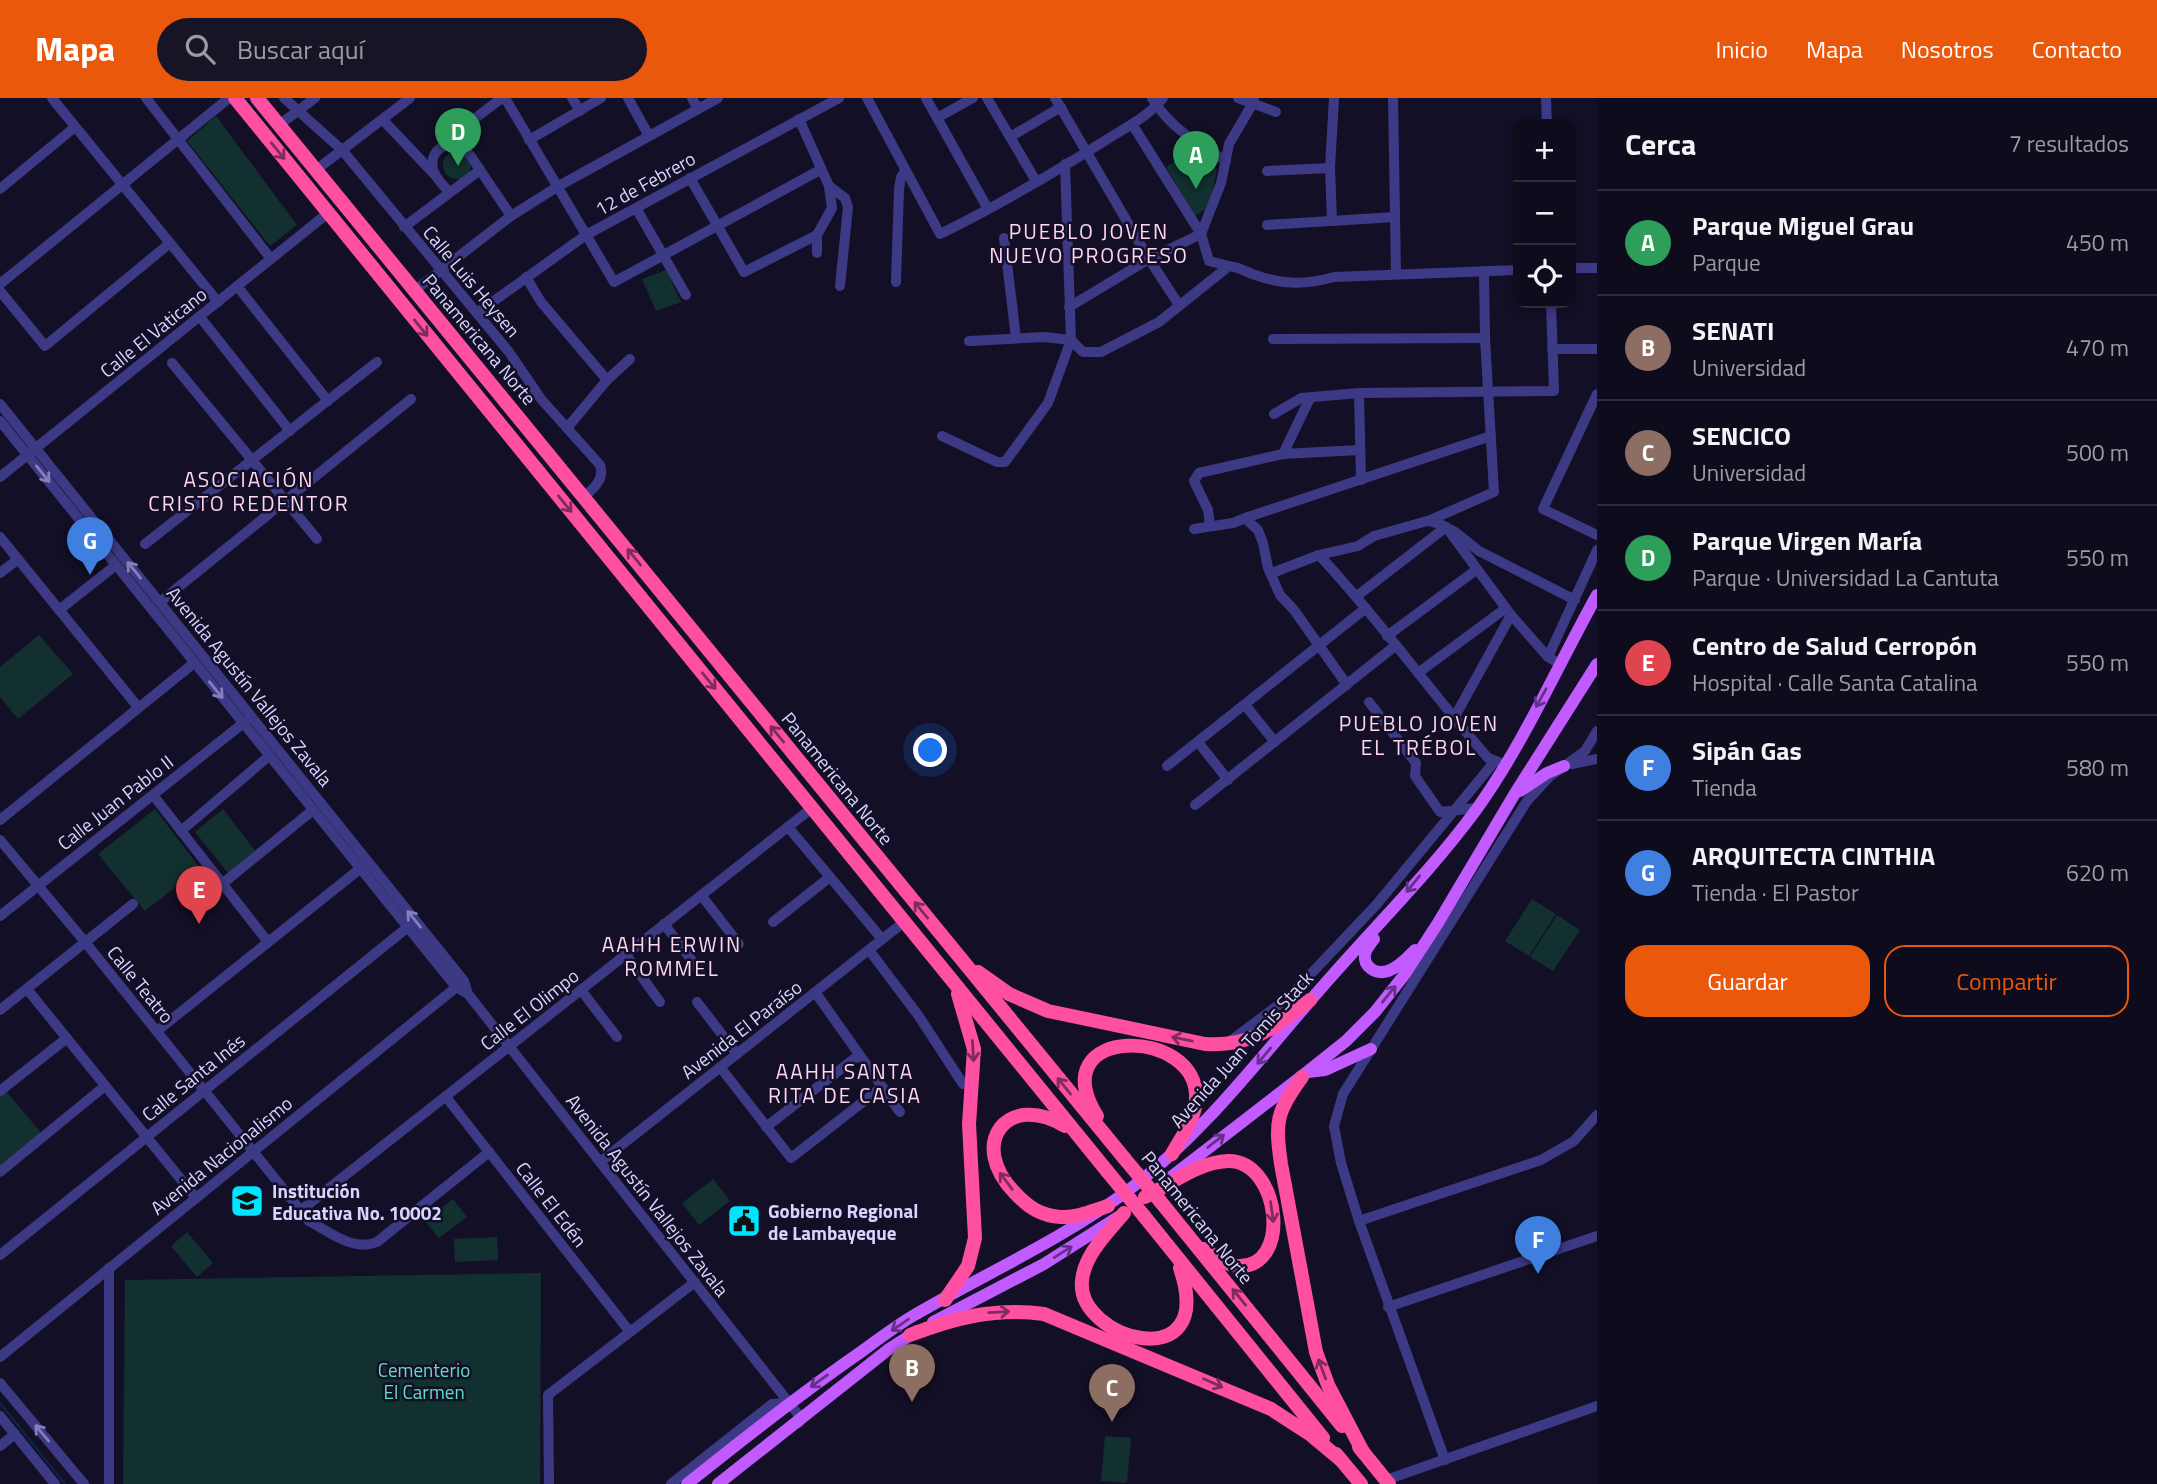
<!DOCTYPE html>
<html lang="es">
<meta charset="utf-8">
<style>
:root{--surface:#0e0b1c;--page:#171425;--text:#f1f3f6;--muted:#9b9ba3;--line:#2e2b3b;--accent:#ea580c}
body{margin:0;font-family:"Titillium Web",sans-serif;background:var(--page);color:var(--text)}
.controls{position:absolute;right:21px;top:21px;display:grid;overflow:hidden;border-radius:14px;box-shadow:0 4px 10px #0003}
.controls button{width:63px;height:63px;display:grid;place-items:center;padding:0;border:0;border-bottom:2px solid var(--line);background:var(--surface);color:var(--text);font:35px sans-serif}
.you{position:absolute;left:931px;top:653px;width:24px;height:24px;margin:-18px;border:5px solid #fff;border-radius:50%;background:#1a73e8;box-shadow:0 0 0 10px #1a73e833}
.badge{display:grid;place-items:center;width:46px;height:46px;border-radius:50%;background:var(--accent);color:#fff;font-size:23px;font-weight:700}
.pin{position:absolute;translate:-50% -58px;filter:drop-shadow(0 2px 4px #0008)}
.pin::after{content:'';position:absolute;top:37px;width:24px;height:21px;background:inherit;clip-path:polygon(0 0,100% 0,50% 100%)}
.list{margin:0;padding:0;list-style:none}
h2{display:flex;justify-content:space-between;align-items:center;height:91px;margin:0;padding:0 28px;font-size:30px}
h2 small{font-size:23px;font-weight:400;color:var(--muted)}
.list li{display:grid;grid-template-columns:46px 1fr auto;gap:21px;align-items:center;box-sizing:border-box;height:105px;padding:0 28px;border-top:2px solid var(--line)}
.list b{display:block;font-size:26px;white-space:nowrap}
.list p{margin:0;font-size:23px;white-space:nowrap;color:var(--muted)}
.list em{font-size:23px;font-style:normal;color:var(--muted)}
.actions{display:flex;gap:14px;padding:21px 28px}
.actions a{flex:1;padding:16px 0;border:2px solid var(--accent);border-radius:21px;text-align:center;font-size:24px;color:var(--accent)}
.actions .main{background:var(--accent);color:#fff}
.icon{flex:none;width:38px;height:38px;fill:none;stroke:currentColor;stroke-width:2;stroke-linecap:round;stroke-linejoin:round}
.map{position:relative;flex:none;width:1597px;height:1386px;overflow:hidden}
header{display:flex;align-items:center;gap:42px;box-sizing:border-box;height:98px;padding:0 35px;background:var(--accent);color:#fff}
header strong{font-size:33px}
nav{display:flex;gap:38px;margin-inline-start:auto;font-size:24px}
.search{width:490px;height:63px;background:var(--page);display:flex;align-items:center;gap:18px;box-sizing:border-box;padding:0 24px;border-radius:38px;color:var(--muted);font-size:26px}
main{display:flex}
aside{flex:1;background:var(--surface)}
.map>svg:first-child{display:block}
</style>
<header>
<strong>Mapa</strong>
<div class="search"><svg class="icon" aria-label="search" viewBox="0 0 24 24"><circle cx="10" cy="10" r="6"/><path d="M15 15l6 6"/></svg>Buscar aquí</div>
<nav><a>Inicio</a><a>Mapa</a><a>Nosotros</a><a>Contacto</a></nav>
</header>
<main>
<div class="map">
<svg width="1597" height="1386" viewBox="0 0 1597 1386">
<rect width="100%" height="100%" fill="#130f26"/>
<!-- green -->
<g fill="#12302f">
<polygon points="216,18 297,127 270,148 187,43"/>
<polygon points="1196,51 1217,72 1209,109 1195,118 1166,69"/>
<circle cx="457" cy="67" r="14"/>
<polygon points="666,172 681,204 656,213 642,181"/>
<polygon points="39,537 73,576 18,621 0,599 0,569"/>
<polygon points="155,711 200,770 145,813 98,756"/>
<polygon points="223,711 256,754 229,776 195,734"/>
<polygon points="1532,801 1556,816 1529,858 1505,843"/>
<polygon points="1557,817 1580,832 1553,873 1530,859"/>
<polygon points="6,993 42,1036 0,1070 0,998"/>
<polygon points="713,1081 730,1103 699,1127 682,1105"/>
<polygon points="453,1101 467,1119 439,1140 425,1123"/>
<polygon points="187,1134 213,1165 197,1179 171,1148"/>
<polygon points="497,1139 498,1162 455,1164 454,1141"/>
<polygon points="541,1175 540,1386 123,1386 125,1182"/>
<polygon points="1105,1338 1131,1340 1127,1385 1101,1383"/>
</g>
<g fill="none" stroke-linecap="round" stroke-linejoin="round">
<!-- stream -->
<polyline stroke="#0c2248" stroke-width="2.5" points="0,1305 65,1386"/>
<!-- minor -->
<g stroke="#3d3a85" stroke-width="10">
<polyline points="52,0 218,204"/>
<polyline points="146,0 271,161"/>
<path d="M284,0L342,52L509,254L541,301L600,367C605,381 594,390 584,399"/>
<polyline points="505,0 614,184 820,72"/>
<polyline points="572,0 580,13"/>
<polyline points="628,0 649,38"/>
<polyline points="692,0 698,11"/>
<path d="M867,0L940,136C997,108 1052,76 1106,42C1125,30 1149,18 1163,0"/>
<polyline points="926,0 988,111"/>
<polyline points="987,0 1036,83"/>
<polyline points="1055,0 1149,161 1179,207"/>
<path d="M1152,0C1169,29 1198,46 1226,63"/>
<polyline points="1238,0 1276,14"/>
<polyline points="1393,0 1396,176"/>
<polyline points="1546,0 1547,26"/>
<polyline points="937,20 973,0"/>
<polyline points="799,21 829,88 832,110 817,137 817,155"/>
<polyline points="383,22 435,77"/>
<polyline points="1132,26 1201,136 1209,163 1229,168"/>
<polyline points="279,27 315,0"/>
<polyline points="1010,39 1061,9"/>
<polyline points="529,42 601,0"/>
<polyline points="443,48 458,33 502,0"/>
<polyline points="316,72 410,0"/>
<polyline points="1267,73 1330,70"/>
<polyline points="690,80 744,174 817,137"/>
<polyline points="829,88 845,100 848,109 840,188"/>
<polyline points="0,91 75,29"/>
<path d="M449,94C443,87 435,80 433,71C428,47 456,39 470,57L511,118"/>
<polyline points="636,110 686,197"/>
<polyline points="1332,123 1330,70 1334,0"/>
<polyline points="1267,127 1395,119"/>
<polyline points="404,129 480,72"/>
<polyline points="1004,140 1016,240"/>
<polyline points="1571,170 1597,170"/>
<polyline points="526,179 541,204 607,282"/>
<polyline points="896,184 899,91 901,79 905,73"/>
<polyline points="0,186 229,0"/>
<polyline points="237,188 328,303"/>
<polyline points="0,193 45,248 170,145"/>
<polyline points="414,193 511,118 557,89 718,0"/>
<polyline points="1069,209 1149,161 1201,136 1221,85 1229,46 1253,5 1254,0"/>
<polyline points="477,215 586,137 839,0"/>
<polyline points="200,219 290,333"/>
<polyline points="1273,241 1485,240"/>
<path d="M969,243L1044,239L1071,242L1083,254H1101L1159,224L1229,168C1239,169 1246,174 1255,177C1283,187 1306,187 1334,179L1518,172"/>
<polyline points="1552,251 1597,251"/>
<polyline points="172,265 317,441"/>
<polyline points="1359,295 1361,382"/>
<polyline points="1597,296 1543,411 1597,437"/>
<polyline points="0,306 464,883 468,896 801,1320 799,1325"/>
<polyline points="1274,316 1301,300 1359,295 1554,293 1551,205"/>
<polyline points="0,323 456,889 468,896"/>
<polyline points="567,330 607,282 630,261"/>
<polyline points="942,338 997,364 1005,364 1048,305 1071,242 1065,66"/>
<polyline points="1283,356 1310,300"/>
<polyline points="0,379 328,115"/>
<polyline points="1248,419 1491,338"/>
<polyline points="1428,423 1494,394 1485,240 1484,173"/>
<polyline points="1210,427 1208,412 1194,383 1199,375 1283,356 1360,352"/>
<polyline points="1194,431 1233,425 1248,419 1249,424 1258,432 1263,445 1268,470 1280,497 1294,512 1347,587"/>
<polyline points="0,439 138,609"/>
<polyline points="145,446 377,264"/>
<path d="M1319,457C1379,521 1430,593 1488,660L1501,665"/>
<polyline points="0,475 18,461"/>
<polyline points="1272,475 1319,457 1358,448 1374,438 1427,423 1440,426 1455,434 1479,453 1575,502"/>
<polyline points="1357,498 1446,429 1511,517 1548,559 1560,566"/>
<polyline points="160,504 411,301"/>
<polyline points="59,512 116,467"/>
<polyline points="1387,538 1476,472"/>
<polyline points="1548,559 1597,452"/>
<polyline points="1418,575 1506,510"/>
<polyline points="1369,604 1416,665 1415,678 1440,714 1476,710"/>
<polyline points="1245,607 1275,644"/>
<polyline points="1454,620 1511,517"/>
<polyline points="1198,644 1228,682"/>
<polyline points="1572,666 1597,661"/>
<polyline points="1167,668 1366,510"/>
<polyline points="153,697 268,844"/>
<polyline points="1195,707 1395,548"/>
<polyline points="0,722 194,565"/>
<polyline points="788,729 882,841"/>
<polyline points="181,733 269,658"/>
<path d="M0,742L85,844L309,1123C330,1134 353,1154 377,1144L489,1054"/>
<polyline points="222,786 313,712"/>
<polyline points="701,797 739,846"/>
<polyline points="0,818 246,623"/>
<polyline points="773,824 830,779"/>
<polyline points="664,826 700,873"/>
<polyline points="869,852 918,917 963,986"/>
<polyline points="626,857 660,904"/>
<polyline points="27,891 196,1100"/>
<polyline points="581,892 617,939"/>
<polyline points="815,894 900,1014"/>
<polyline points="697,904 737,956"/>
<polyline points="0,912 133,806"/>
<polyline points="157,933 366,766"/>
<polyline points="1229,944 1289,899 1377,806 1495,663"/>
<polyline points="720,969 791,1060 882,989"/>
<polyline points="0,993 67,940"/>
<polyline points="446,999 630,1234"/>
<polyline points="766,1029 859,957"/>
<polyline points="600,1064 904,824"/>
<polyline points="0,1074 105,988"/>
<polyline points="300,1113 812,710"/>
<polyline points="1359,1123 1541,1062 1574,1043 1597,1017"/>
<polyline points="0,1157 408,829"/>
<polyline points="1388,1209 1597,1138"/>
<polyline points="0,1259 459,887"/>
<polyline points="0,1285 84,1386"/>
<polyline points="0,1318 55,1386"/>
<polyline points="0,1348 15,1336"/>
<polyline points="1445,1362 1359,1123 1341,1065 1334,1028 1343,996 1527,703 1549,679 1585,653 1597,633"/>
<polyline points="1386,1382 1597,1308"/>
<polyline points="109,1386 109,1170"/>
<polyline points="549,1386 548,1297 695,1184"/>
<polyline points="671,1386 772,1306 789,1305"/>
</g>
<!-- major -->
<g stroke="#c25bff" stroke-width="12">
<polyline points="1520,693 1547,675 1564,668"/>
<path d="M1374,841C1371,845 1366,851 1365,856C1363,869 1376,877 1388,873C1399,869 1407,860 1415,852"/>
<polyline points="1308,974 1325,972 1371,951"/>
<polyline points="1171,1079 1307,974 1346,943 1375,914 1405,876 1438,825 1514,697 1597,566"/>
<polyline points="933,1224 1044,1166 1118,1119"/>
<path d="M687,1386C743,1341 799,1297 858,1256C876,1243 893,1230 911,1219C984,1176 1062,1142 1130,1091C1200,1038 1253,969 1310,903C1364,839 1426,780 1476,712C1523,647 1558,567 1597,497"/>
<polyline points="718,1386 889,1251 917,1233"/>
</g>
<!-- highway -->
<g stroke="#ff4fa3" stroke-width="14">
<polyline points="235,0 1107,1073"/>
<polyline points="257,0 1124,1060"/>
<path d="M978,874L1009,896L1048,913L1205,946C1252,949 1275,929 1310,902"/>
<path d="M1302,979C1276,1014 1275,1024 1281,1066L1316,1254L1328,1287L1363,1354"/>
<path d="M1097,1018C1040,926 1201,928 1196,1002C1195,1021 1181,1040 1172,1056"/>
<path d="M1065,1028C1007,993 967,1046 1015,1095C1028,1109 1041,1118 1061,1119C1077,1120 1092,1113 1108,1108"/>
<path d="M1145,1099C1171,1086 1198,1064 1228,1063C1280,1062 1293,1172 1237,1168C1225,1167 1214,1157 1204,1151"/>
<polyline points="1160,1103 1342,1328"/>
<path d="M1124,1115C1108,1134 1084,1157 1082,1183C1076,1241 1218,1282 1180,1170"/>
<polyline points="1144,1118 1323,1340"/>
<polyline points="945,1202 968,1168 975,1140 969,1026 974,951 958,896"/>
<path d="M910,1237C954,1220 996,1209 1044,1216L1271,1311L1311,1337L1341,1362"/>
<polyline points="1359,1349 1389,1386"/>
<polyline points="1336,1356 1361,1386"/>
</g>
<!-- highway-bridge -->
<g stroke="#ff4fa3" stroke-width="14">
<polyline points="1124,1060 1160,1103"/>
<polyline points="1107,1073 1144,1118"/>
</g>
</g>
<!-- one-way arrows -->
<defs><path id="oneway-shaft" d="M-6 0H5M1.5-3L5.5 0L1.5 3" fill="none" stroke-width="1.6" stroke-linecap="round" stroke-linejoin="round" transform="scale(1.75)"/></defs>
<g stroke="#7d2c5e">
<use href="#oneway-shaft" transform="translate(278 53) rotate(51)"/>
<use href="#oneway-shaft" transform="translate(421 230) rotate(51)"/>
<use href="#oneway-shaft" transform="translate(565 406) rotate(51)"/>
<use href="#oneway-shaft" transform="translate(634 459) rotate(-129)"/>
<use href="#oneway-shaft" transform="translate(709 583) rotate(51)"/>
<use href="#oneway-shaft" transform="translate(777 636) rotate(-129)"/>
<use href="#oneway-shaft" transform="translate(921 812) rotate(-129)"/>
<use href="#oneway-shaft" transform="translate(1182 941) rotate(-168)"/>
<use href="#oneway-shaft" transform="translate(973 953) rotate(87)"/>
<use href="#oneway-shaft" transform="translate(1064 988) rotate(-129)"/>
<use href="#oneway-shaft" transform="translate(1006 1083) rotate(-127)"/>
<use href="#oneway-shaft" transform="translate(1272 1114) rotate(82)"/>
<use href="#oneway-shaft" transform="translate(1239 1199) rotate(-129)"/>
<use href="#oneway-shaft" transform="translate(999 1214) rotate(-3)"/>
<use href="#oneway-shaft" transform="translate(1322 1271) rotate(-110)"/>
<use href="#oneway-shaft" transform="translate(1213 1285) rotate(24)"/>
</g>
<g stroke="#837fbc">
<use href="#oneway-shaft" transform="translate(43 376) rotate(51)"/>
<use href="#oneway-shaft" transform="translate(134 472) rotate(-129)"/>
<use href="#oneway-shaft" transform="translate(216 592) rotate(51)"/>
<use href="#oneway-shaft" transform="translate(414 821) rotate(-129)"/>
<use href="#oneway-shaft" transform="translate(42 1335) rotate(-130)"/>
</g>
<g stroke="#623188">
<use href="#oneway-shaft" transform="translate(1541 600) rotate(119)"/>
<use href="#oneway-shaft" transform="translate(1413 786) rotate(129)"/>
<use href="#oneway-shaft" transform="translate(1389 896) rotate(-51)"/>
<use href="#oneway-shaft" transform="translate(1264 958) rotate(130)"/>
<use href="#oneway-shaft" transform="translate(1216 1043) rotate(-38)"/>
<use href="#oneway-shaft" transform="translate(1063 1154) rotate(-32)"/>
<use href="#oneway-shaft" transform="translate(900 1227) rotate(146)"/>
<use href="#oneway-shaft" transform="translate(819 1283) rotate(144)"/>
</g>
<!-- icons -->
<defs>
<symbol id="school-square" viewBox="-11 -11 22 22"><rect x="-9" y="-9" width="18" height="18" rx="4" fill="#00e5ff" stroke="#130f26"/><path d="M0-5L7-2L0 1L-7-2ZM-4 1L0 2.5L4 1V4Q0 6-4 4Z" fill="#111"/></symbol>
<symbol id="civic-square" viewBox="-11 -11 22 22"><rect x="-9" y="-9" width="18" height="18" rx="4" fill="#00e5ff" stroke="#130f26"/><path d="M-.6-6.5H3V-4.5H.6V-3L4-1V1h2V6H-6V1h2V-1L-.6-3ZM-1.2 2.5V6h2.4V2.5Z" fill="#111"/></symbol>
</defs>
<g fill-rule="evenodd">
<use href="#school-square" x="228" y="1084" width="38" height="38"/>
<use href="#civic-square" x="725" y="1104" width="38" height="38"/>
</g>
<g text-anchor="middle" dominant-baseline="central" stroke-width="5" stroke-linejoin="round" paint-order="stroke">
<!-- street labels -->
<g font-size="19" fill="#d9d4ff" stroke="#130f26">
<text transform="translate(645 85) rotate(-29)">12 de Febrero</text>
<text transform="translate(472 183) rotate(50)">Calle Luis Heysen</text>
<text transform="translate(153 234) rotate(-39)">Calle El Vaticano</text>
<text transform="translate(480 241) rotate(50)">Panamericana Norte</text>
<text transform="translate(250 588) rotate(51)">Avenida Agustín Vallejos Zavala</text>
<text transform="translate(838 680) rotate(51)">Panamericana Norte</text>
<text transform="translate(115 704) rotate(-38)">Calle Juan Pablo II</text>
<text transform="translate(141 886) rotate(51)">Calle Teatro</text>
<text transform="translate(529 911) rotate(-38)">Calle El Olimpo</text>
<text transform="translate(741 931) rotate(-38)">Avenida El Paraíso</text>
<text transform="translate(1241 951) rotate(-48)">Avenida Juan Tomis Stack</text>
<text transform="translate(193 979) rotate(-39)">Calle Santa Inés</text>
<text transform="translate(221 1057) rotate(-39)">Avenida Nacionalismo</text>
<text transform="translate(648 1097) rotate(52)">Avenida Agustín Vallejos Zavala</text>
<text transform="translate(552 1106) rotate(52)">Calle El Edén</text>
<text transform="translate(1198 1119) rotate(51)">Panamericana Norte</text>
</g>
<!-- poi labels -->
<g font-size="19" font-weight="bold" fill="#d9d4ff" stroke="#130f26" text-anchor="start">
<text x="272" y="1092">Institución<tspan x="272" dy="22">Educativa No. 10002</tspan></text>
<text x="768" y="1112">Gobierno Regional<tspan x="768" dy="22">de Lambayeque</tspan></text>
</g>
<!-- park labels -->
<g font-size="19" fill="#5fe0c0" stroke="#130f26">
<text x="424" y="1271">Cementerio<tspan x="424" dy="22">El Carmen</tspan></text>
</g>
<!-- neighbourhood labels -->
<g font-size="21" letter-spacing="2" fill="#ffd6f0" stroke="#130f26">
<text x="1089" y="133">PUEBLO JOVEN<tspan x="1089" dy="24">NUEVO PROGRESO</tspan></text>
<text x="249" y="381">ASOCIACIÓN<tspan x="249" dy="24">CRISTO REDENTOR</tspan></text>
<text x="1419" y="625">PUEBLO JOVEN<tspan x="1419" dy="24">EL TRÉBOL</tspan></text>
<text x="672" y="846">AAHH ERWIN<tspan x="672" dy="24">ROMMEL</tspan></text>
<text x="845" y="973">AAHH SANTA<tspan x="845" dy="24">RITA DE CASIA</tspan></text>
</g>
</g>
</svg>
<div class="controls">
<button>+</button>
<button>−</button>
<button><svg class="icon" aria-label="locate" viewBox="0 0 24 24"><circle cx="12" cy="12" r="6"/><path d="M12 2v4M12 18v4M2 12h4M18 12h4"/></svg></button>
</div>
<div class="you"></div>
<div class="pin badge" style="left:1196px;top:91px;background:#2e9e5b">A</div>
<div class="pin badge" style="left:912px;top:1304px;background:#8d6e63">B</div>
<div class="pin badge" style="left:1112px;top:1324px;background:#8d6e63">C</div>
<div class="pin badge" style="left:458px;top:68px;background:#2e9e5b">D</div>
<div class="pin badge" style="left:199px;top:826px;background:#e0444e">E</div>
<div class="pin badge" style="left:1538px;top:1176px;background:#3f7fe0">F</div>
<div class="pin badge" style="left:90px;top:477px;background:#3f7fe0">G</div>
</div>
<aside>
<h2>Cerca<small>7 resultados</small></h2>
<ul class="list">
<li><span class="badge" style="background:#2e9e5b">A</span><div><b>Parque Miguel Grau</b><p>Parque</p></div><em>450 m</em></li>
<li><span class="badge" style="background:#8d6e63">B</span><div><b>SENATI</b><p>Universidad</p></div><em>470 m</em></li>
<li><span class="badge" style="background:#8d6e63">C</span><div><b>SENCICO</b><p>Universidad</p></div><em>500 m</em></li>
<li><span class="badge" style="background:#2e9e5b">D</span><div><b>Parque Virgen María</b><p>Parque · Universidad La Cantuta</p></div><em>550 m</em></li>
<li><span class="badge" style="background:#e0444e">E</span><div><b>Centro de Salud Cerropón</b><p>Hospital · Calle Santa Catalina</p></div><em>550 m</em></li>
<li><span class="badge" style="background:#3f7fe0">F</span><div><b>Sipán Gas</b><p>Tienda</p></div><em>580 m</em></li>
<li><span class="badge" style="background:#3f7fe0">G</span><div><b>ARQUITECTA CINTHIA</b><p>Tienda · El Pastor</p></div><em>620 m</em></li>
</ul>
<div class="actions"><a class="main">Guardar</a><a>Compartir</a></div>
</aside>
</main>
